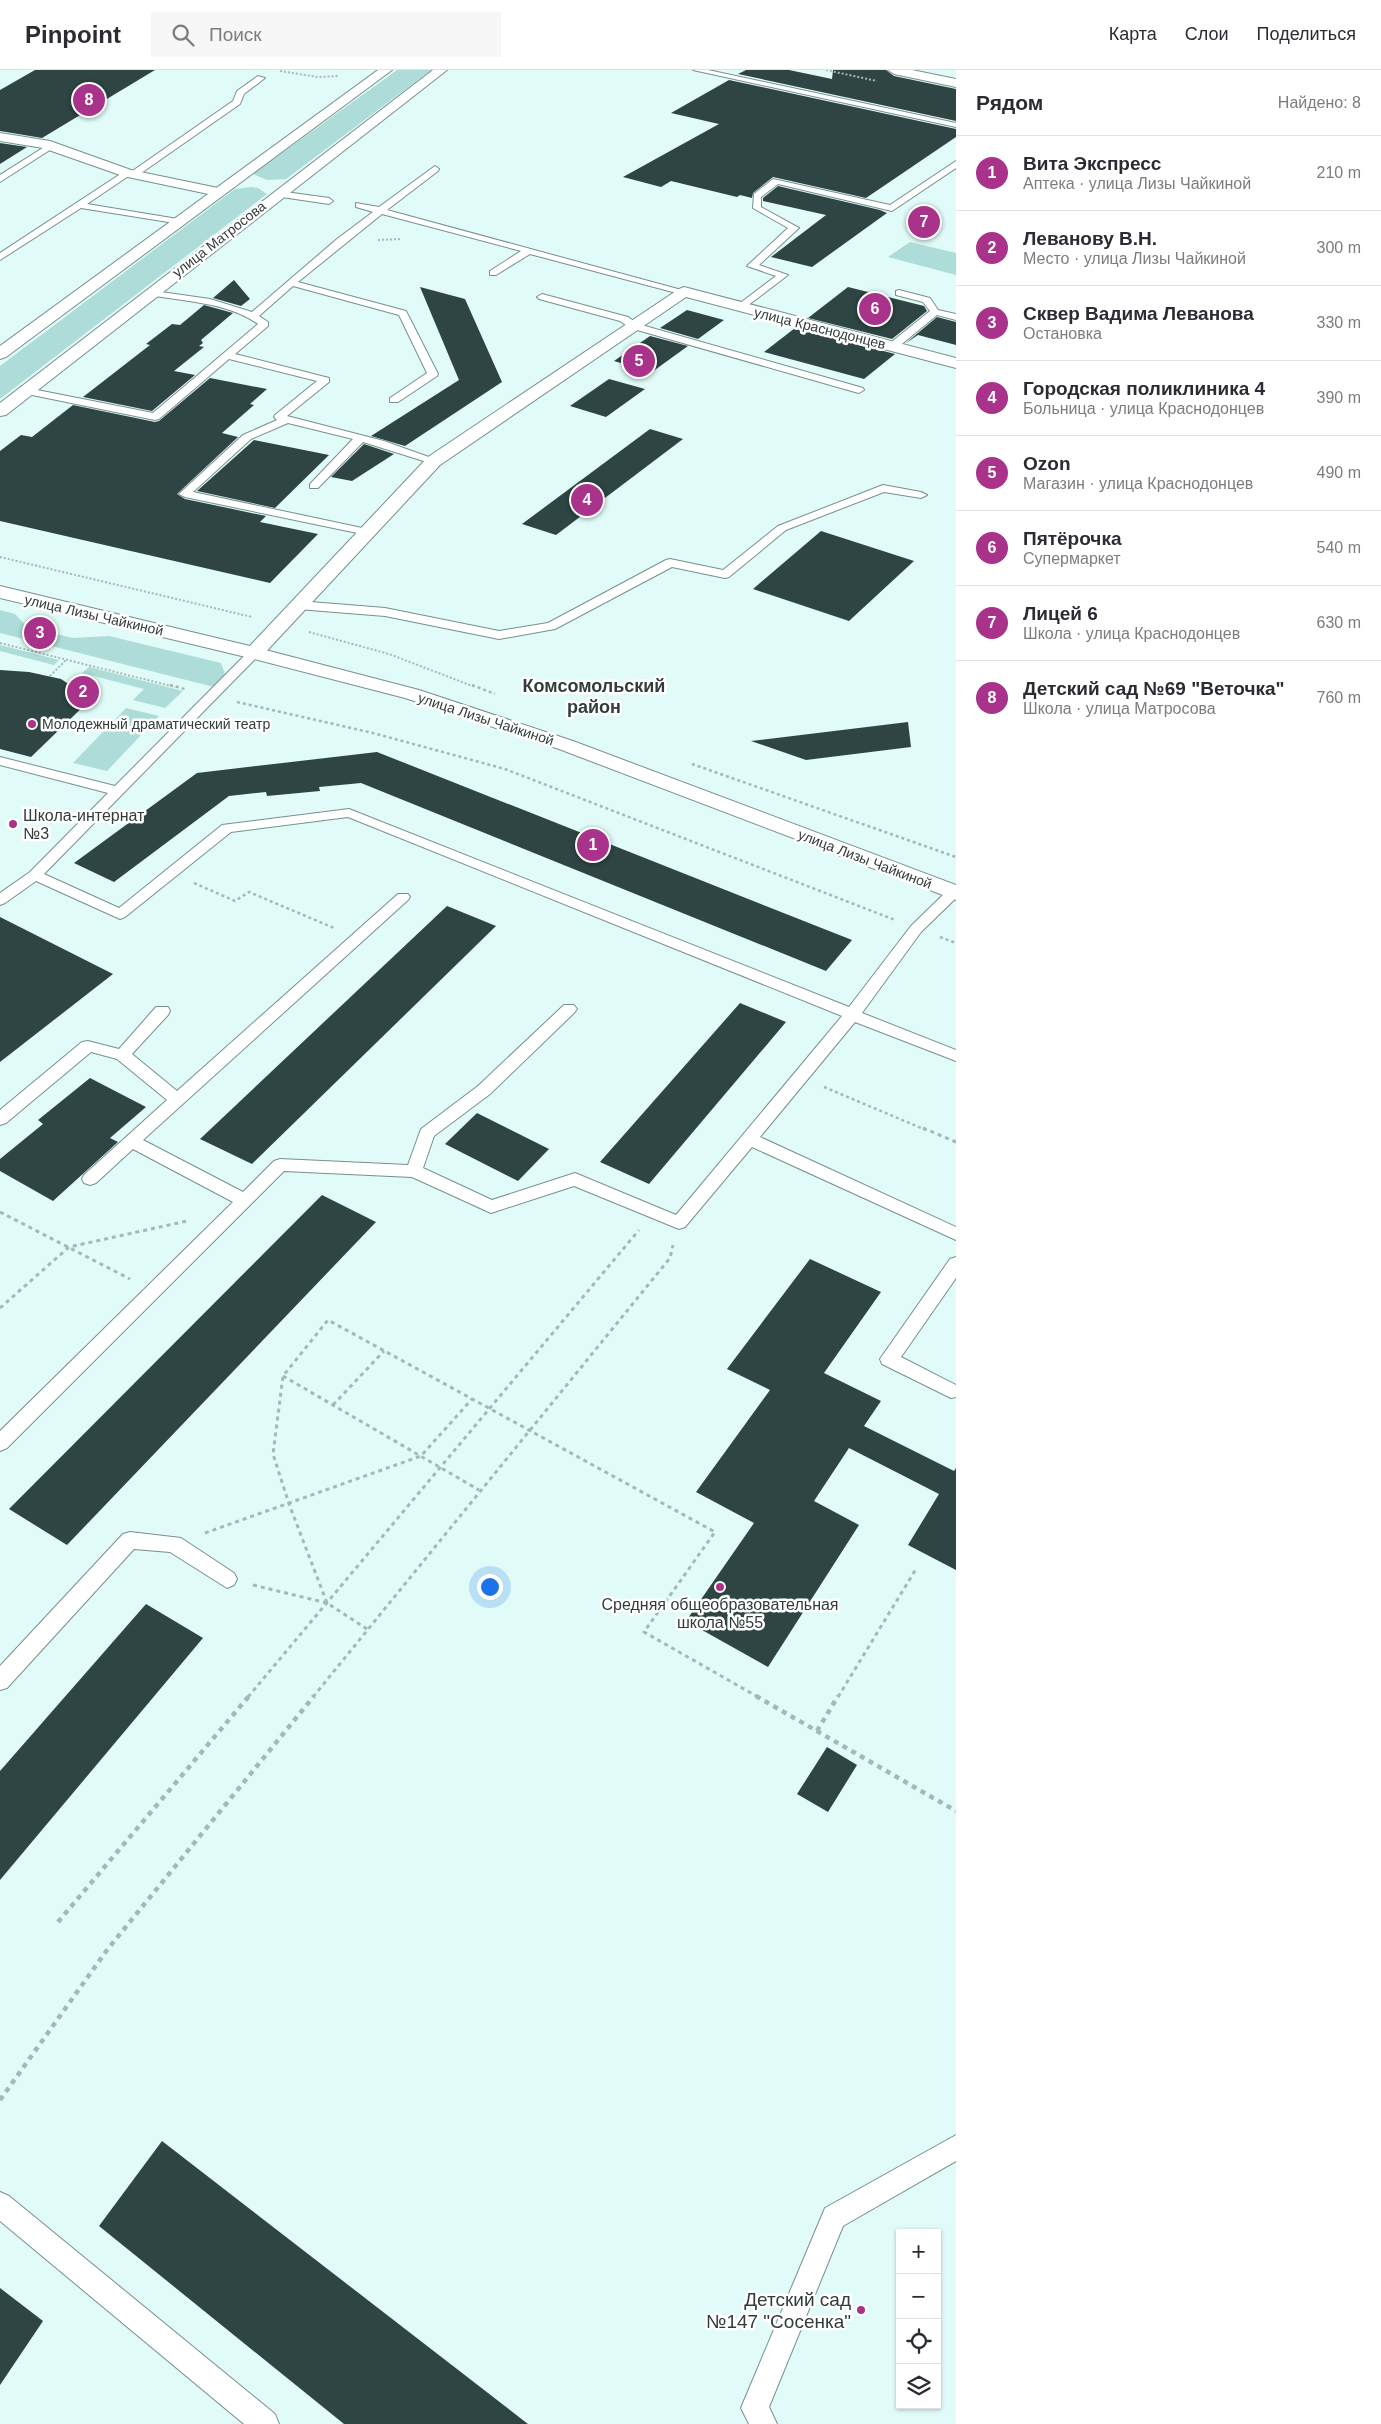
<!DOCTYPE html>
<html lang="ru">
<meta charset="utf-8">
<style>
:root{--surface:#fff;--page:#f7f7f7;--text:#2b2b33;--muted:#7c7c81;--line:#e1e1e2;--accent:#a9338a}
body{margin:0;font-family:Helvetica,sans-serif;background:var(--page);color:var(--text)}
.controls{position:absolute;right:15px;bottom:15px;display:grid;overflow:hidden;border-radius:0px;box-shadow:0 1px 4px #0004}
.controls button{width:45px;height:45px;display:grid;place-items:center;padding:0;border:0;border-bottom:1px solid var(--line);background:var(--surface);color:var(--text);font:25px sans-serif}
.you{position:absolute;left:489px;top:1516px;width:18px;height:18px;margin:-12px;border:4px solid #fff;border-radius:50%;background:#1a73e8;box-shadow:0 0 0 8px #1a73e833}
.badge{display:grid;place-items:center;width:32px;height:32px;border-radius:50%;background:var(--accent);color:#fff;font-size:16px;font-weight:700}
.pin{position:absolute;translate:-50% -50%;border:2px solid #fff;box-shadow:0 1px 5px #0006}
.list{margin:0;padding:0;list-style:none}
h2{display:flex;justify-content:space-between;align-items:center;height:65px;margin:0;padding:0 20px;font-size:21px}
h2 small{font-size:16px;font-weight:400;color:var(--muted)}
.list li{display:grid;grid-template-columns:32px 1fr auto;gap:15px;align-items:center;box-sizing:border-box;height:75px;padding:0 20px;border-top:1px solid var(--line)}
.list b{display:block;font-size:19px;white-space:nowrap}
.list p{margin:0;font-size:16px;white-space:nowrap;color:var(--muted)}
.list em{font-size:16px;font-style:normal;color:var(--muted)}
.icon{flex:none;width:28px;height:28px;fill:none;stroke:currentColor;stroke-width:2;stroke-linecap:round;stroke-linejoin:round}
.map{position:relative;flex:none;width:956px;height:2354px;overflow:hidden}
header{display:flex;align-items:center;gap:30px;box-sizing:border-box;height:70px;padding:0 25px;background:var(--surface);border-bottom:1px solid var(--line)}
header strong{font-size:24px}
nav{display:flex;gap:28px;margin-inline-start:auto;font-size:18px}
.search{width:350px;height:45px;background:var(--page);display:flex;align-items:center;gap:12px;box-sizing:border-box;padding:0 18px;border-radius:0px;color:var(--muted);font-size:19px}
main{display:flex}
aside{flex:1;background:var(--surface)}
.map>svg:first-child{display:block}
</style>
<header>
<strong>Pinpoint</strong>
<div class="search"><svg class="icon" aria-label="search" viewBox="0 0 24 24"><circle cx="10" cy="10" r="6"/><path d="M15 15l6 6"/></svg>Поиск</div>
<nav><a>Карта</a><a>Слои</a><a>Поделиться</a></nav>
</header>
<main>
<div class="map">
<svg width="956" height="2354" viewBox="0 0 956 2354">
<rect width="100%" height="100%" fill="#e0fbf8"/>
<!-- green -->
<g fill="#aedcd8">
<polygon points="397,0 431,0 286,109 267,110 253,104"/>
<polygon points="251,117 258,118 267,124 0,329 0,296 235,119"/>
<polygon points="910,172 956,183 956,205 888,187"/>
<polygon points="0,540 15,544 27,557 73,568 109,566 221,593 225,604 214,617 0,563"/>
<polygon points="0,575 59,590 54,595 0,581"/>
<polygon points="89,597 183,621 165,638 133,630 144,619 82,603"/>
<polygon points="126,638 159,646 107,701 73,693"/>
</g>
<!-- building -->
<g fill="#2f4543">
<polygon points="35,0 155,0 42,68 0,61 0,20"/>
<polygon points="746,0 789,0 832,9 833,0 886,0 894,6 956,19 956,51 738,4"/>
<polygon points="729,10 956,59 956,67 866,128 773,107 753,123 752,128 740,125 737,127 671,111 661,117 623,107 719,54 671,43"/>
<polygon points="0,73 27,77 0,94"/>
<polygon points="778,116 880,140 887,143 812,197 771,187 826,145 763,131 763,128"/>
<polygon points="234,210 250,229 241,236 213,228"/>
<polygon points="420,217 465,229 502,312 405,376 371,366 459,310"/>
<polygon points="848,217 924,236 927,241 892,269 808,248"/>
<polygon points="204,235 233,243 201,270 203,273 199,276 204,277 174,301 195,305 152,341 83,327 150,275 146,274 172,254 180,255"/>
<polygon points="687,240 724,250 698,269 660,258"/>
<polygon points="937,247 956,252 956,275 918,265 906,273"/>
<polygon points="795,258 895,284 864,309 764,282"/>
<polygon points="650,266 688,276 652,302 614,291"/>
<polygon points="210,308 267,319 250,334 254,335 222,363 238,367 177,424 185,429 266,446 260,452 318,464 270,513 0,451 0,381 21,365 32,367 73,335 155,352 159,351"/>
<polygon points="609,309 645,319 606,347 570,336"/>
<polygon points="650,359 683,369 556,465 522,454"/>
<polygon points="254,370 329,385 275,438 197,421"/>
<polygon points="364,374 394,384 352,411 331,407"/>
<polygon points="821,461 914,491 849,551 753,519"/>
<polygon points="0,600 29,602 61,609 91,629 31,687 0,679"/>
<polygon points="908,652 911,677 806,690 751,671"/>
<polygon points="377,682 852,870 826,901 361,713 319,717 320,721 267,726 266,722 229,726 114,812 74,793 197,703"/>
<polygon points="447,836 496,856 252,1094 200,1069"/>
<polygon points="0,847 113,904 0,992"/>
<polygon points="740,933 786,952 649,1114 600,1092"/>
<polygon points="90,1008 146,1037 110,1068 118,1072 53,1131 0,1101 0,1089 43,1054 38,1050"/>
<polygon points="477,1043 549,1079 518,1111 445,1074"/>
<polygon points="322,1125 376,1152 67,1475 9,1439"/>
<polygon points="810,1189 881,1222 824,1303 881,1331 864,1356 954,1401 956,1398 956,1500 908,1475 939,1424 849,1378 814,1431 859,1455 768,1597 686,1551 754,1453 696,1422 770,1320 727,1299"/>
<polygon points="146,1534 203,1568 0,1810 0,1701"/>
<polygon points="827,1677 857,1695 828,1742 797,1724"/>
<polygon points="162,2071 528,2354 344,2354 99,2156"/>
<polygon points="0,2218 43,2251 0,2315"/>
</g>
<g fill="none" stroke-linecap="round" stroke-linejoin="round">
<defs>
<g id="service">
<polygon points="693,0 708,0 956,53 956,57"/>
<polygon points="258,6 265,8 244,24 240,34 137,106 130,105 87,134 178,149 181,150 181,154 81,138 0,190 0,183 125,101 131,102 233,31 237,21"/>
<polygon points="49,74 56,76 0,112 0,105"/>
<polygon points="956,91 956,98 892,141 778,114 761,127 761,137 799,158 759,195 788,205 743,239 735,237 776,206 747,196 788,158 753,138 754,124 773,109 890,135"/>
<path d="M435,96L439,99L438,101L387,140L689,222L684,225L530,184L496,205H490V201L521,181L382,144L298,212L406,241L438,304L437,306L398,332H390V328L427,303L399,245L293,216L259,246L268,252V256L235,284L329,308V312L287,346L384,371L440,391L438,393H430L363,372L318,418H310V414L353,369L288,353L251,369L193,422L367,459L373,462L371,464L367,465L185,427L179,424L243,365L277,350L274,347L275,345L317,311L229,289L159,349L155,350L27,324L22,321L27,318L153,343L258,254C227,232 186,232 150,225L147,224V220L210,229L252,242L337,169L373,142L356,137V133L379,137Z"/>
<polygon points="278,121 329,128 333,131 329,134 275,126 274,124"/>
<polygon points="899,220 930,228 938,240 956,244 956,250 937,245 897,278 889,278 889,274 930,241 923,232 896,225 896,221"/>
<polygon points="542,224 628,247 638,254 863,318 864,320 859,323 855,322 630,258 620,251 539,229 537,227"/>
<polygon points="883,415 921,422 927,425 921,428 884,422 786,460 729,507 725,508 672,497 555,559 499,569 385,546 298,539 292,535 298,531 385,538 499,561 548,553 666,490 670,489 723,500 778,456"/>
<polygon points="254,579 258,580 260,583 258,586 44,804 119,838 222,755 349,739 849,937 911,856 949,819 956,818 956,828 921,862 862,943 956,980 956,991 855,952 760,1067 956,1157 956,1170 752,1077 685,1157 679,1159 574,1116 491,1143 412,1107 284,1101 7,1378 0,1381 0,1361 233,1132 133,1079 96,1113 90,1115 84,1113 82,1109 84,1105 167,1030 117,989 91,982 6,1053 0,1055 0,1040 82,972 88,971 119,979 156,937 168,937 170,941 168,945 132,984 177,1021 398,824 408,824 410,827 408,830 143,1070 243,1122 274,1091 280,1089 408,1095 421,1059 478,1016 564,935 574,935 577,939 574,943 490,1024 434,1066 423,1098 492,1130 575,1103 676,1145 842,946 348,747 231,762 125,847 120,849 36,811 5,833 0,835 0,823 30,802 108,723 0,695 0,687 115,716 250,580"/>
<polygon points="956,1187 956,1208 901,1287 956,1315 956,1327 951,1328 882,1294 880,1289 950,1189"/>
<polygon points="130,1462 181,1468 234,1503 237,1509 234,1515 227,1518 170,1482 134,1479 7,1618 0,1620 0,1596 123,1464"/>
<polygon points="956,2065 956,2091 843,2156 769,2337 777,2354 749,2354 741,2338 825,2138"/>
<polygon points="0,2122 9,2126 275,2344 279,2354 244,2354 0,2151"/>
</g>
<g id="minor">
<polygon points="0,63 50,71 131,100 218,118 225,122 218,126 123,106 43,78 0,71"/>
<polygon points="684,217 956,288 956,298 686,227 440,395 261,587 254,589 247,587 244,583 247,579 428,387 679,219"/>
</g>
<polygon id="tertiary" points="888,0 912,0 956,9 956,17 894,4"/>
<polygon id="secondary" points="0,516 254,577 419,620 573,671 956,815 956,830 559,679 405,628 250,588 0,528"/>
<g id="primary">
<polygon points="378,0 392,0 6,287 0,289 0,276"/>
<polygon points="433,0 447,0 6,345 0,346 0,333"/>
</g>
</defs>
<!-- service casing -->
<use href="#service" stroke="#77908e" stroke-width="2"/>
<!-- minor casing -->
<use href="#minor" stroke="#77908e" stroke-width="2"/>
<!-- tertiary casing -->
<use href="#tertiary" stroke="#77908e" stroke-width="2"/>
<!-- secondary casing -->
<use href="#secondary" stroke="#77908e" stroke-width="2"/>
<!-- primary casing -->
<use href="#primary" stroke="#77908e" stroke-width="2"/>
<!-- path-far3 -->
<g stroke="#a4b9b7" stroke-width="2" stroke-dasharray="2 2" stroke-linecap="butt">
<polyline points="826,0 877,11"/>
<polyline points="280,1 318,7 339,6"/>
<polyline points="378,170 402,169"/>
<polyline points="0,487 252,547"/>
<polyline points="309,562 389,584 475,617"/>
<polyline points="0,573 175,617"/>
<polyline points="50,606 66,590"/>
</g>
<!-- path-far2 -->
<g stroke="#a4b9b7" stroke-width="2.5" stroke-dasharray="3 3" stroke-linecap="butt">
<polyline points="170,615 185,619"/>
<polyline points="472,615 495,624"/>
<polyline points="237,632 373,663 505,699 895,850"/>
<polyline points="692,694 956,787"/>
<polyline points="194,813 235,831 249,822 334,858"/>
<polyline points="940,867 956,873"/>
<polyline points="824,1017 926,1060"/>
</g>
<!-- path-far1 -->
<g stroke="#a4b9b7" stroke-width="3" stroke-dasharray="4 4" stroke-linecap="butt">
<polyline points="923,1058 956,1072"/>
<polyline points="0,1142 130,1209"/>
<polyline points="0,1238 69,1177 187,1151"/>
<polyline points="283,1306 479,1420"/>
<polyline points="333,1335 384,1281"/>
<polyline points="205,1463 421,1386 472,1329"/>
<polyline points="253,1515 327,1533"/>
<polyline points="367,1559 327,1533 289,1434 273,1384 283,1306 328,1250 715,1462 644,1562 758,1627"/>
<polyline points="248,1627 639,1160"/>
<polyline points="313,1627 670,1188 673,1175"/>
<polyline points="838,1627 916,1499"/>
</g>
<!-- path -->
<g stroke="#a4b9b7" stroke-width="4.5" stroke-dasharray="5 5" stroke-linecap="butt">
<polyline points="756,1626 956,1741"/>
<polyline points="817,1661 838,1626"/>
<polyline points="58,1852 249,1626"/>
<polyline points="0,2030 107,1880 314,1626"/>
</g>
<!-- service -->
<use href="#service" fill="#fff" fill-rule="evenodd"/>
<!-- minor -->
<use href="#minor" fill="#fff" fill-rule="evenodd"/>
<!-- tertiary -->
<use href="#tertiary" fill="#fff" fill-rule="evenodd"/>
<!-- secondary -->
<use href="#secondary" fill="#fff" fill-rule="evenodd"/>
<!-- primary -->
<use href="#primary" fill="#fff" fill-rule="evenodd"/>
</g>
<!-- markers -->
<g fill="#a9338a" stroke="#fff" stroke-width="2">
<circle cx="32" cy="654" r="5"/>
<circle cx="13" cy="754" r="5"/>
<circle cx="720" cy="1517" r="5"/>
<circle cx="861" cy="2240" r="5"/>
</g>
<g text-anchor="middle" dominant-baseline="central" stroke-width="5" stroke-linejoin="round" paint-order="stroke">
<!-- far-street labels -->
<g font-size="14" fill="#323c3b" stroke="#fff">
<text transform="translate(219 169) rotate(-38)">улица Матросова</text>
<text transform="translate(820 258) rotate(14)">улица Краснодонцев</text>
<text transform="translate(94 545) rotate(13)">улица Лизы Чайкиной</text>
<text transform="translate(486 649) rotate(18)">улица Лизы Чайкиной</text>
<text transform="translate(865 789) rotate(21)">улица Лизы Чайкиной</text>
</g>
<!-- far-poi labels -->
<g font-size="14" fill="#323c3b" stroke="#fff" text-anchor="start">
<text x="42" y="654">Молодежный драматический театр</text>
</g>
<!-- poi labels -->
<g font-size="16" fill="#323c3b" stroke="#fff" text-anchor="start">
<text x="23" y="745">Школа-интернат<tspan x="23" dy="18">№3</tspan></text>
<text x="720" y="1534" text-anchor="middle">Средняя общеобразовательная<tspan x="720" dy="18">школа №55</tspan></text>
</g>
<!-- far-district labels -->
<g font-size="18" font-weight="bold" fill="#323c3b" stroke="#fff">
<text x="594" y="616">Комсомольский<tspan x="594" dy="21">район</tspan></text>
</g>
<!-- near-poi labels -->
<g font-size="19" fill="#323c3b" stroke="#fff" text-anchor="end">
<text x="851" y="2229">Детский сад<tspan x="851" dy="22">№147 "Сосенка"</tspan></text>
</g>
</g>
</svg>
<div class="controls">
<button>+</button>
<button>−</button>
<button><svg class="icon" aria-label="locate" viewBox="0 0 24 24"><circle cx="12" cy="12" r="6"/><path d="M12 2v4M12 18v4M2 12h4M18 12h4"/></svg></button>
<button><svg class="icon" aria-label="layers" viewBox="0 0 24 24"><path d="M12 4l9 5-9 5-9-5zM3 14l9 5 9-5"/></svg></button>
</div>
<div class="you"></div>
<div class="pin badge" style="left:593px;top:775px">1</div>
<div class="pin badge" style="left:83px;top:622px">2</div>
<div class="pin badge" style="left:40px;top:563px">3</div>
<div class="pin badge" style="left:587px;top:430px">4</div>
<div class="pin badge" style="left:639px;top:291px">5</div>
<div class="pin badge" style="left:875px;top:239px">6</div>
<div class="pin badge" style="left:924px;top:152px">7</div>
<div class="pin badge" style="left:89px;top:30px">8</div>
</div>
<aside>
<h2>Рядом<small>Найдено: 8</small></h2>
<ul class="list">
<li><span class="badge">1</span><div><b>Вита Экспресс</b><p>Аптека · улица Лизы Чайкиной</p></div><em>210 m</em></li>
<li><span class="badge">2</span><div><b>Леванову В.Н.</b><p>Место · улица Лизы Чайкиной</p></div><em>300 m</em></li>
<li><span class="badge">3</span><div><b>Сквер Вадима Леванова</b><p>Остановка</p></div><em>330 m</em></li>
<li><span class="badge">4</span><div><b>Городская поликлиника 4</b><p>Больница · улица Краснодонцев</p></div><em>390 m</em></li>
<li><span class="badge">5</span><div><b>Ozon</b><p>Магазин · улица Краснодонцев</p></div><em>490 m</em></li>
<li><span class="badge">6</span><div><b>Пятёрочка</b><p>Супермаркет</p></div><em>540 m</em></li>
<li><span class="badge">7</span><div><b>Лицей 6</b><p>Школа · улица Краснодонцев</p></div><em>630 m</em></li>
<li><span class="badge">8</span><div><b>Детский сад №69 &quot;Веточка&quot;</b><p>Школа · улица Матросова</p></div><em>760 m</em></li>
</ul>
</aside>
</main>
